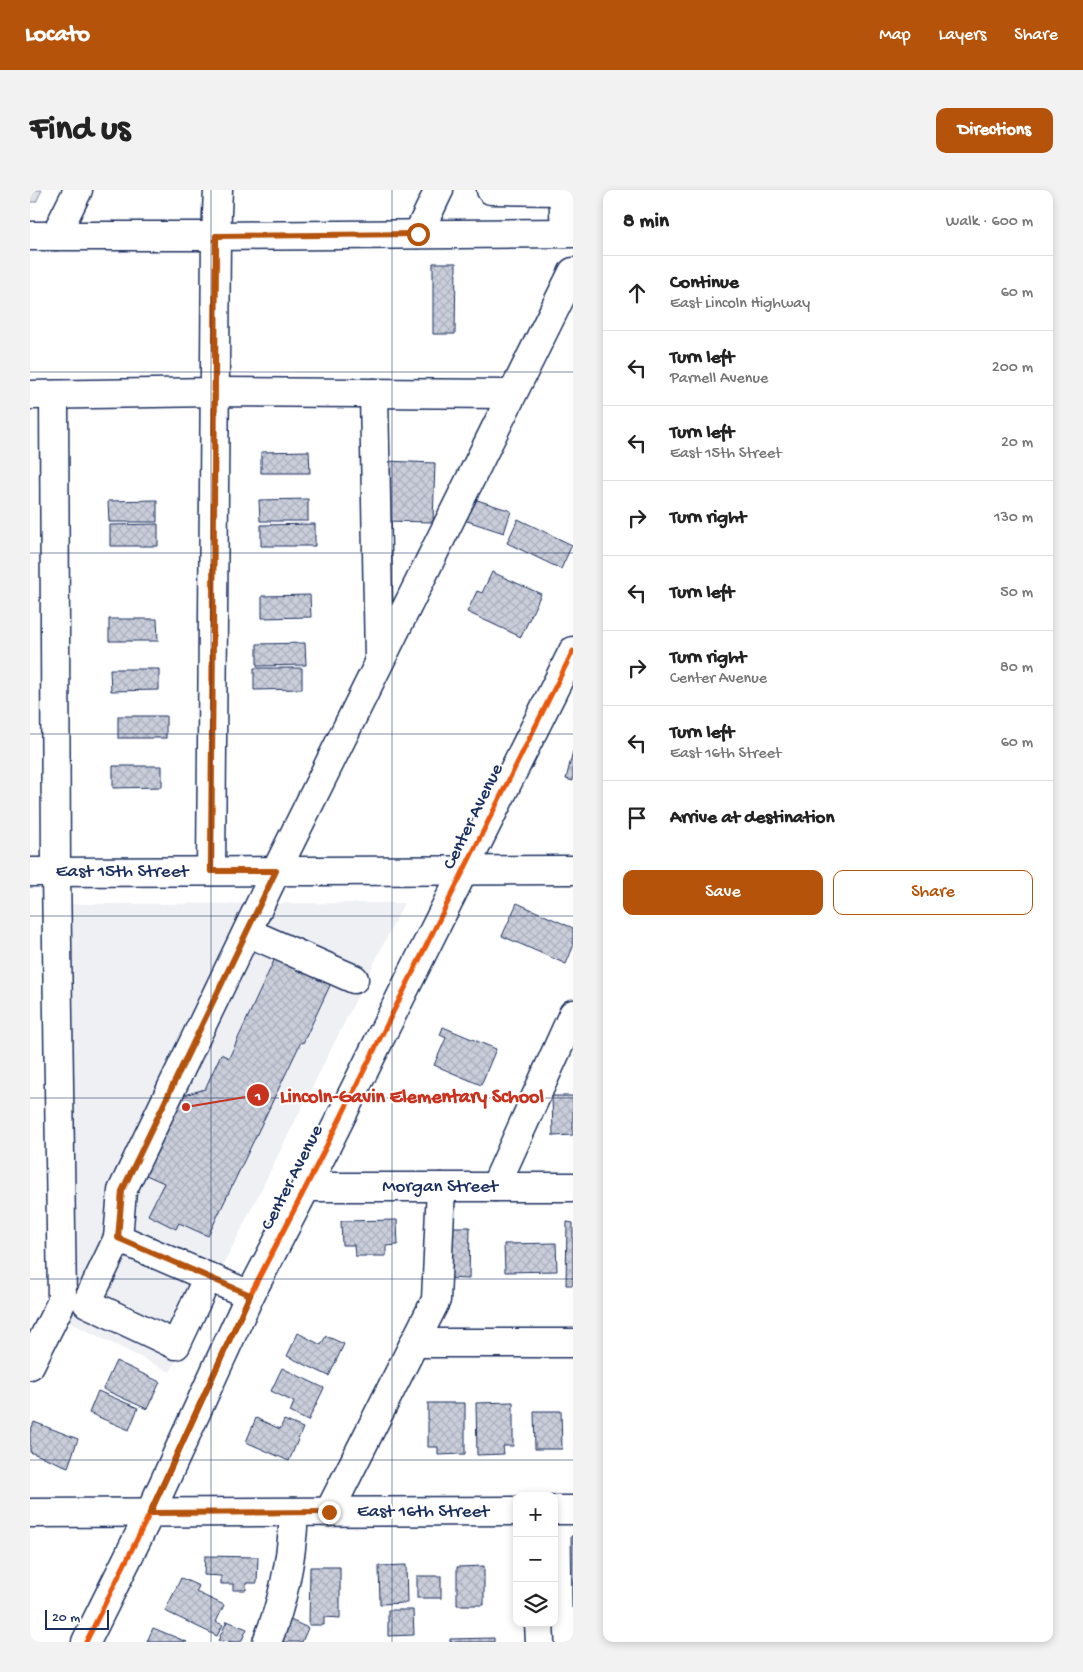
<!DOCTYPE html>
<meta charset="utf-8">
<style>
:root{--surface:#fff;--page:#f2f2f2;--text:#222;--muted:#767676;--line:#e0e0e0;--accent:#b45309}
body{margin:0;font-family:"Gochi Hand",sans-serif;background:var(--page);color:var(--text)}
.controls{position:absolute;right:15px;bottom:15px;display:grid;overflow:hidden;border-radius:10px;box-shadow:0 2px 8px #0003}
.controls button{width:45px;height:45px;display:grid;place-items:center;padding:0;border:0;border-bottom:1px solid var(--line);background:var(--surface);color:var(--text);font:25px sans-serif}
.scale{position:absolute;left:15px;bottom:12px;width:64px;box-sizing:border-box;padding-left:5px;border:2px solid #1b2f5e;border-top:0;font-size:14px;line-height:18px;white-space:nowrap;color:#1b2f5e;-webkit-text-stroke:4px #fff;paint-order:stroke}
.stop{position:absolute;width:15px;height:15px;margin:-11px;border:4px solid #b45309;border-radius:50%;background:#fff}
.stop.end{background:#b45309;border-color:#fff;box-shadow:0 1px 5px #0008}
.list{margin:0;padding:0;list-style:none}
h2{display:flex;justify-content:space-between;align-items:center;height:65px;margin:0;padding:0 20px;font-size:21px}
h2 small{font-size:16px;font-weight:400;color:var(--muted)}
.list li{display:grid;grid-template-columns:32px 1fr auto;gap:15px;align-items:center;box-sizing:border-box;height:75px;padding:0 20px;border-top:1px solid var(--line)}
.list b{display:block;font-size:19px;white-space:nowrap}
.list p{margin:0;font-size:16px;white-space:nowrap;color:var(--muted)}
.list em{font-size:16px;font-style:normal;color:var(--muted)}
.actions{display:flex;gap:10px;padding:15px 20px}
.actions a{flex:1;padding:11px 0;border:1px solid var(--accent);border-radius:10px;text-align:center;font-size:18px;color:var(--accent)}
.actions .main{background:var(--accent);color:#fff}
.icon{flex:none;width:28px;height:28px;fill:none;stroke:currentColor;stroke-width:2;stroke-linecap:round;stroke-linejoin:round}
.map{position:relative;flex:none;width:543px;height:1452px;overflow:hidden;border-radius:10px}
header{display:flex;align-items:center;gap:30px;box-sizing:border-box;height:70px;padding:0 25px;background:var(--accent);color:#fff}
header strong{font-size:24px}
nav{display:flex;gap:28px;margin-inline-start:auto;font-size:18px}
.intro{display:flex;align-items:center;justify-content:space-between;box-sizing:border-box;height:120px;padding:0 30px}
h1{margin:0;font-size:35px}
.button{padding:12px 22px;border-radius:10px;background:var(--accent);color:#fff;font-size:18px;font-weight:700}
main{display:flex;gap:30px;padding:0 30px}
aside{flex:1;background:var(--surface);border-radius:10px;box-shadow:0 2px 8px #0003}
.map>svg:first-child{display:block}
</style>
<header>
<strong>Locato</strong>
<nav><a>Map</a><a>Layers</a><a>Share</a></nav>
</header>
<div class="intro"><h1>Find us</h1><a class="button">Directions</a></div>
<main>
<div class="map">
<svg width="543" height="1452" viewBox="0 0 543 1452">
<defs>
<pattern id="building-cross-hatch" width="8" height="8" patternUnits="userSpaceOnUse" patternTransform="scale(1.25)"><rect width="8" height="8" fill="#caceda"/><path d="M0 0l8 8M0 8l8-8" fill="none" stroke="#adb1be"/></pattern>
</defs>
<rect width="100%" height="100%" fill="#fff"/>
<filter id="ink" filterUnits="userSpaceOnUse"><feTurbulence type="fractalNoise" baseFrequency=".02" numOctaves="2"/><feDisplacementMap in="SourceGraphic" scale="10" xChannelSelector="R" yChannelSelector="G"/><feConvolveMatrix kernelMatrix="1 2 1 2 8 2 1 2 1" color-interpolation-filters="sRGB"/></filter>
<g filter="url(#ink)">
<!-- built -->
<polygon fill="#eff0f4" points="374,713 140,1182 33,1129 38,1119 41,714"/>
<!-- green -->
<polygon fill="#dee1e7" stroke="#7c88a2" points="0,0 12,0 6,12 0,12"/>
<!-- building -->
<g fill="url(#building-cross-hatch)" stroke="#1b2f5e">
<polygon points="403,73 426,73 425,144 403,144"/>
<polygon points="279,261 280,283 231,283 231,262"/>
<polygon points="356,271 405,273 403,332 354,331"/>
<polygon points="441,308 481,321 474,343 434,330"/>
<polygon points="278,309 278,331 230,331 229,310"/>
<polygon points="127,310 127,332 79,332 78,311"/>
<polygon points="488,329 542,355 531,379 477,353"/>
<polygon points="128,334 128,356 80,356 80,335"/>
<polygon points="285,334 285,356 231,356 231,335"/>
<polygon points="462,382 511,404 491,447 437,422 447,401 452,403"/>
<polygon points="280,405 281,427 232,428 232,406"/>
<polygon points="79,429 127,429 128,451 79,451"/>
<polygon points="275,453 276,475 227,476 227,454"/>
<polygon points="224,478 272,478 272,499 224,500"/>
<polygon points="80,479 129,479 129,500 81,501"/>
<rect x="88" y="526" width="48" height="22"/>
<polygon points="543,561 543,591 536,589"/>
<polygon points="83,576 132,576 132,597 83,598"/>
<polygon points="487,713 543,738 543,757 536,774 472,746"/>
<polygon points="247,764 303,789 273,853 271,852 178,1046 149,1033 146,1039 118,1025 134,993 114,984 151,906 175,899 191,864 199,868"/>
<polygon points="413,837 466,859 451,895 404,875 416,848 410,845"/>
<polygon points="522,906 543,906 543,945 523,946"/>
<polygon points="367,1030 368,1055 356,1056 356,1066 325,1066 324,1055 312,1055 311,1031"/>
<polygon points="537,1032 543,1033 543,1095 536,1095"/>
<polygon points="416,1037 440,1037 439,1089 415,1088"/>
<polygon points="526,1053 527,1081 475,1082 474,1054"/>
<polygon points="268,1143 291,1155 296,1146 314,1154 299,1186 257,1166"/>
<polygon points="86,1171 130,1192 117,1219 73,1199"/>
<polygon points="252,1178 294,1198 278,1231 260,1222 264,1212 241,1201"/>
<polygon points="68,1201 108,1218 99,1240 59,1223"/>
<polygon points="483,1212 483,1256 473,1256 474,1264 447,1265 446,1213"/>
<polygon points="398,1213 435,1213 435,1264 408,1265 408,1257 398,1257"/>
<polygon points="504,1221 531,1221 532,1259 505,1259"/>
<polygon points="226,1228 250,1239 254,1230 273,1238 259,1271 216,1252"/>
<polygon points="4,1232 48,1249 38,1277 0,1262 0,1242"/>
<polygon points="541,1346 543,1346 543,1418 542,1418"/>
<polygon points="175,1366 228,1367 227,1393 216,1393 216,1400 203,1400 203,1394 191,1394 191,1386 174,1385"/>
<polygon points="376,1375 377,1413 350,1414 349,1376"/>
<polygon points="454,1376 454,1415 427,1415 427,1377"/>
<polygon points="280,1377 310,1377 310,1428 294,1427 294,1435 279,1435"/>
<rect x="387" y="1386" width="24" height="22"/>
<polygon points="151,1388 169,1396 166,1402 194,1415 186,1432 193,1435 187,1446 135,1421"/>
<polygon points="358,1420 383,1420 384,1445 358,1446"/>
<polygon points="256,1428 278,1438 272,1452 247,1452"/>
<polygon points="197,1431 217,1439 211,1452 188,1451"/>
<polygon points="123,1438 157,1452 117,1452"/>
<polygon points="464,1448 464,1452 420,1452 420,1449"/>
</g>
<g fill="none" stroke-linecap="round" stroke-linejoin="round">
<defs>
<g id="minor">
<polyline points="461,0 533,1"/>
<polyline points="533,0 535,43"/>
<polyline points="388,44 409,0"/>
<polyline points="25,46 48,0"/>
<polyline points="344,203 349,469"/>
<polyline points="0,205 184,202 482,204"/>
<polyline points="181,681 186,46 188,0"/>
<polyline points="0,682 543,680"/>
<polyline points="217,742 324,789"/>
<polyline points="276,997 543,997"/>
<polyline points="465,997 543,824"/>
<polyline points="88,1048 220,1105"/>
<polyline points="178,1087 146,1155 57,1113 88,1048 92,1001 246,681 543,82"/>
<polyline points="384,1153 543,1153"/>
<polyline points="0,1175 32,1111 26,682 24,205"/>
<polyline points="524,1320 543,1320"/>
<polyline points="299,1322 406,1110 411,997"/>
<polyline points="0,1323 487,1321"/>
<polyline points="509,1433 510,1452"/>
<polyline points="56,1452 120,1323 220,1105 276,997 543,461"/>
<path d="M237,1452C254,1410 262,1368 264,1322"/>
</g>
<polyline id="major" points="0,46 186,46 543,43"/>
</defs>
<!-- minor casing -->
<use href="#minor" stroke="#1b2f5e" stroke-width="31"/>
<!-- major casing -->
<use href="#major" stroke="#1b2f5e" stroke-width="31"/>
<!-- minor -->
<use href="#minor" stroke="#fff" stroke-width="28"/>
<!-- major -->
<use href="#major" stroke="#fff" stroke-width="28"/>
<defs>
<g id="cycleway">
<polyline points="181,681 186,46"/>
<polyline points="56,1452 120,1323 220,1105 276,997 543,461"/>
</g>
</defs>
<!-- cycleway casing -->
<use href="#cycleway" stroke="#fff" stroke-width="8"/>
<!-- cycleway -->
<use href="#cycleway" stroke="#e8590c" stroke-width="5"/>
</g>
</g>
<g fill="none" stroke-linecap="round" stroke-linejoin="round" filter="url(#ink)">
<!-- route -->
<polyline stroke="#b45309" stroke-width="6" points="299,1322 120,1323 220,1105 88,1048 92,1001 246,681 181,681 186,46 388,44"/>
</g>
<!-- grid -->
<path fill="none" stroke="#1b2f5e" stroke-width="1" stroke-opacity="0.55" d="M181,0V1452M362,0V1452M0,182H543M0,363H543M0,544H543M0,726H543M0,908H543M0,1089H543M0,1270H543"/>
<g text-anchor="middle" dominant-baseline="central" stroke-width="4" stroke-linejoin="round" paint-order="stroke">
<!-- street labels -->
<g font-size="19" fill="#1b2f5e" stroke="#fff">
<text transform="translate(444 627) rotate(-64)">Center Avenue</text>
<text x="92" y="682">East 15th Street</text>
<text transform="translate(263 988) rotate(-63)">Center Avenue</text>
<text x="410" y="997">Morgan Street</text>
<text x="393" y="1322">East 16th Street</text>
</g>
</g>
<!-- callouts -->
<path fill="none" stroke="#c8321e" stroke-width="2" d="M156 917L228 905"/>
<g fill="#c8321e" stroke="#fff" stroke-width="2">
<circle cx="156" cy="917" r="5"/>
<circle cx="228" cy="905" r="12"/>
</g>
<g font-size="15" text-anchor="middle" font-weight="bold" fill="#fff">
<text x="228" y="910">1</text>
</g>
<g font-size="20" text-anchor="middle" font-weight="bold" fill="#c8321e" stroke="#fff" stroke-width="4" stroke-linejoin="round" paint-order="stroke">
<text x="382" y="912">Lincoln-Gavin Elementary School</text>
</g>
</svg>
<div class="controls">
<button>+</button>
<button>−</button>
<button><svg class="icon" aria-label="layers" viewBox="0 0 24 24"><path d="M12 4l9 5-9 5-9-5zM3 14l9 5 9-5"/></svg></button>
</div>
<div class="scale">20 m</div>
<div class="stop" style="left:388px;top:44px"></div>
<div class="stop end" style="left:299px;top:1322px"></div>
</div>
<aside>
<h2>8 min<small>Walk · 600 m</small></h2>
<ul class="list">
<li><svg class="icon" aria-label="ahead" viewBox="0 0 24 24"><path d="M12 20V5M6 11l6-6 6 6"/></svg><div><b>Continue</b><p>East Lincoln Highway</p></div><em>60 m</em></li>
<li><svg class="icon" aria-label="left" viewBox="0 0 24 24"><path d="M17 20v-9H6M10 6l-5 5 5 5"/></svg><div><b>Turn left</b><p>Parnell Avenue</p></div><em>200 m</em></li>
<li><svg class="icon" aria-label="left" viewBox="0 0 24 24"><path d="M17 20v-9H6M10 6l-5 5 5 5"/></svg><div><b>Turn left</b><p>East 15th Street</p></div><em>20 m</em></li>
<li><svg class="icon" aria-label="right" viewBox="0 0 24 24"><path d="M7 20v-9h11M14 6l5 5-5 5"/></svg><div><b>Turn right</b></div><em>130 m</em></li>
<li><svg class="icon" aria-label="left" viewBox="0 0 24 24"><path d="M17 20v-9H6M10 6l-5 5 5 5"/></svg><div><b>Turn left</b></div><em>50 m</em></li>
<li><svg class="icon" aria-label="right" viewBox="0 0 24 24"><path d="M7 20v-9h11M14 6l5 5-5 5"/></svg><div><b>Turn right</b><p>Center Avenue</p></div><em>80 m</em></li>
<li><svg class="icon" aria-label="left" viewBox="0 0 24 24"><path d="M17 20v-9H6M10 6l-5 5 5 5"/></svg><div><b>Turn left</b><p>East 16th Street</p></div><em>60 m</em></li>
<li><svg class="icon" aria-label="arrive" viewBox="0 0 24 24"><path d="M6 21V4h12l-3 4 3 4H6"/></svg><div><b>Arrive at destination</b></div></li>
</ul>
<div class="actions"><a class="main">Save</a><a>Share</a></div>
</aside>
</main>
